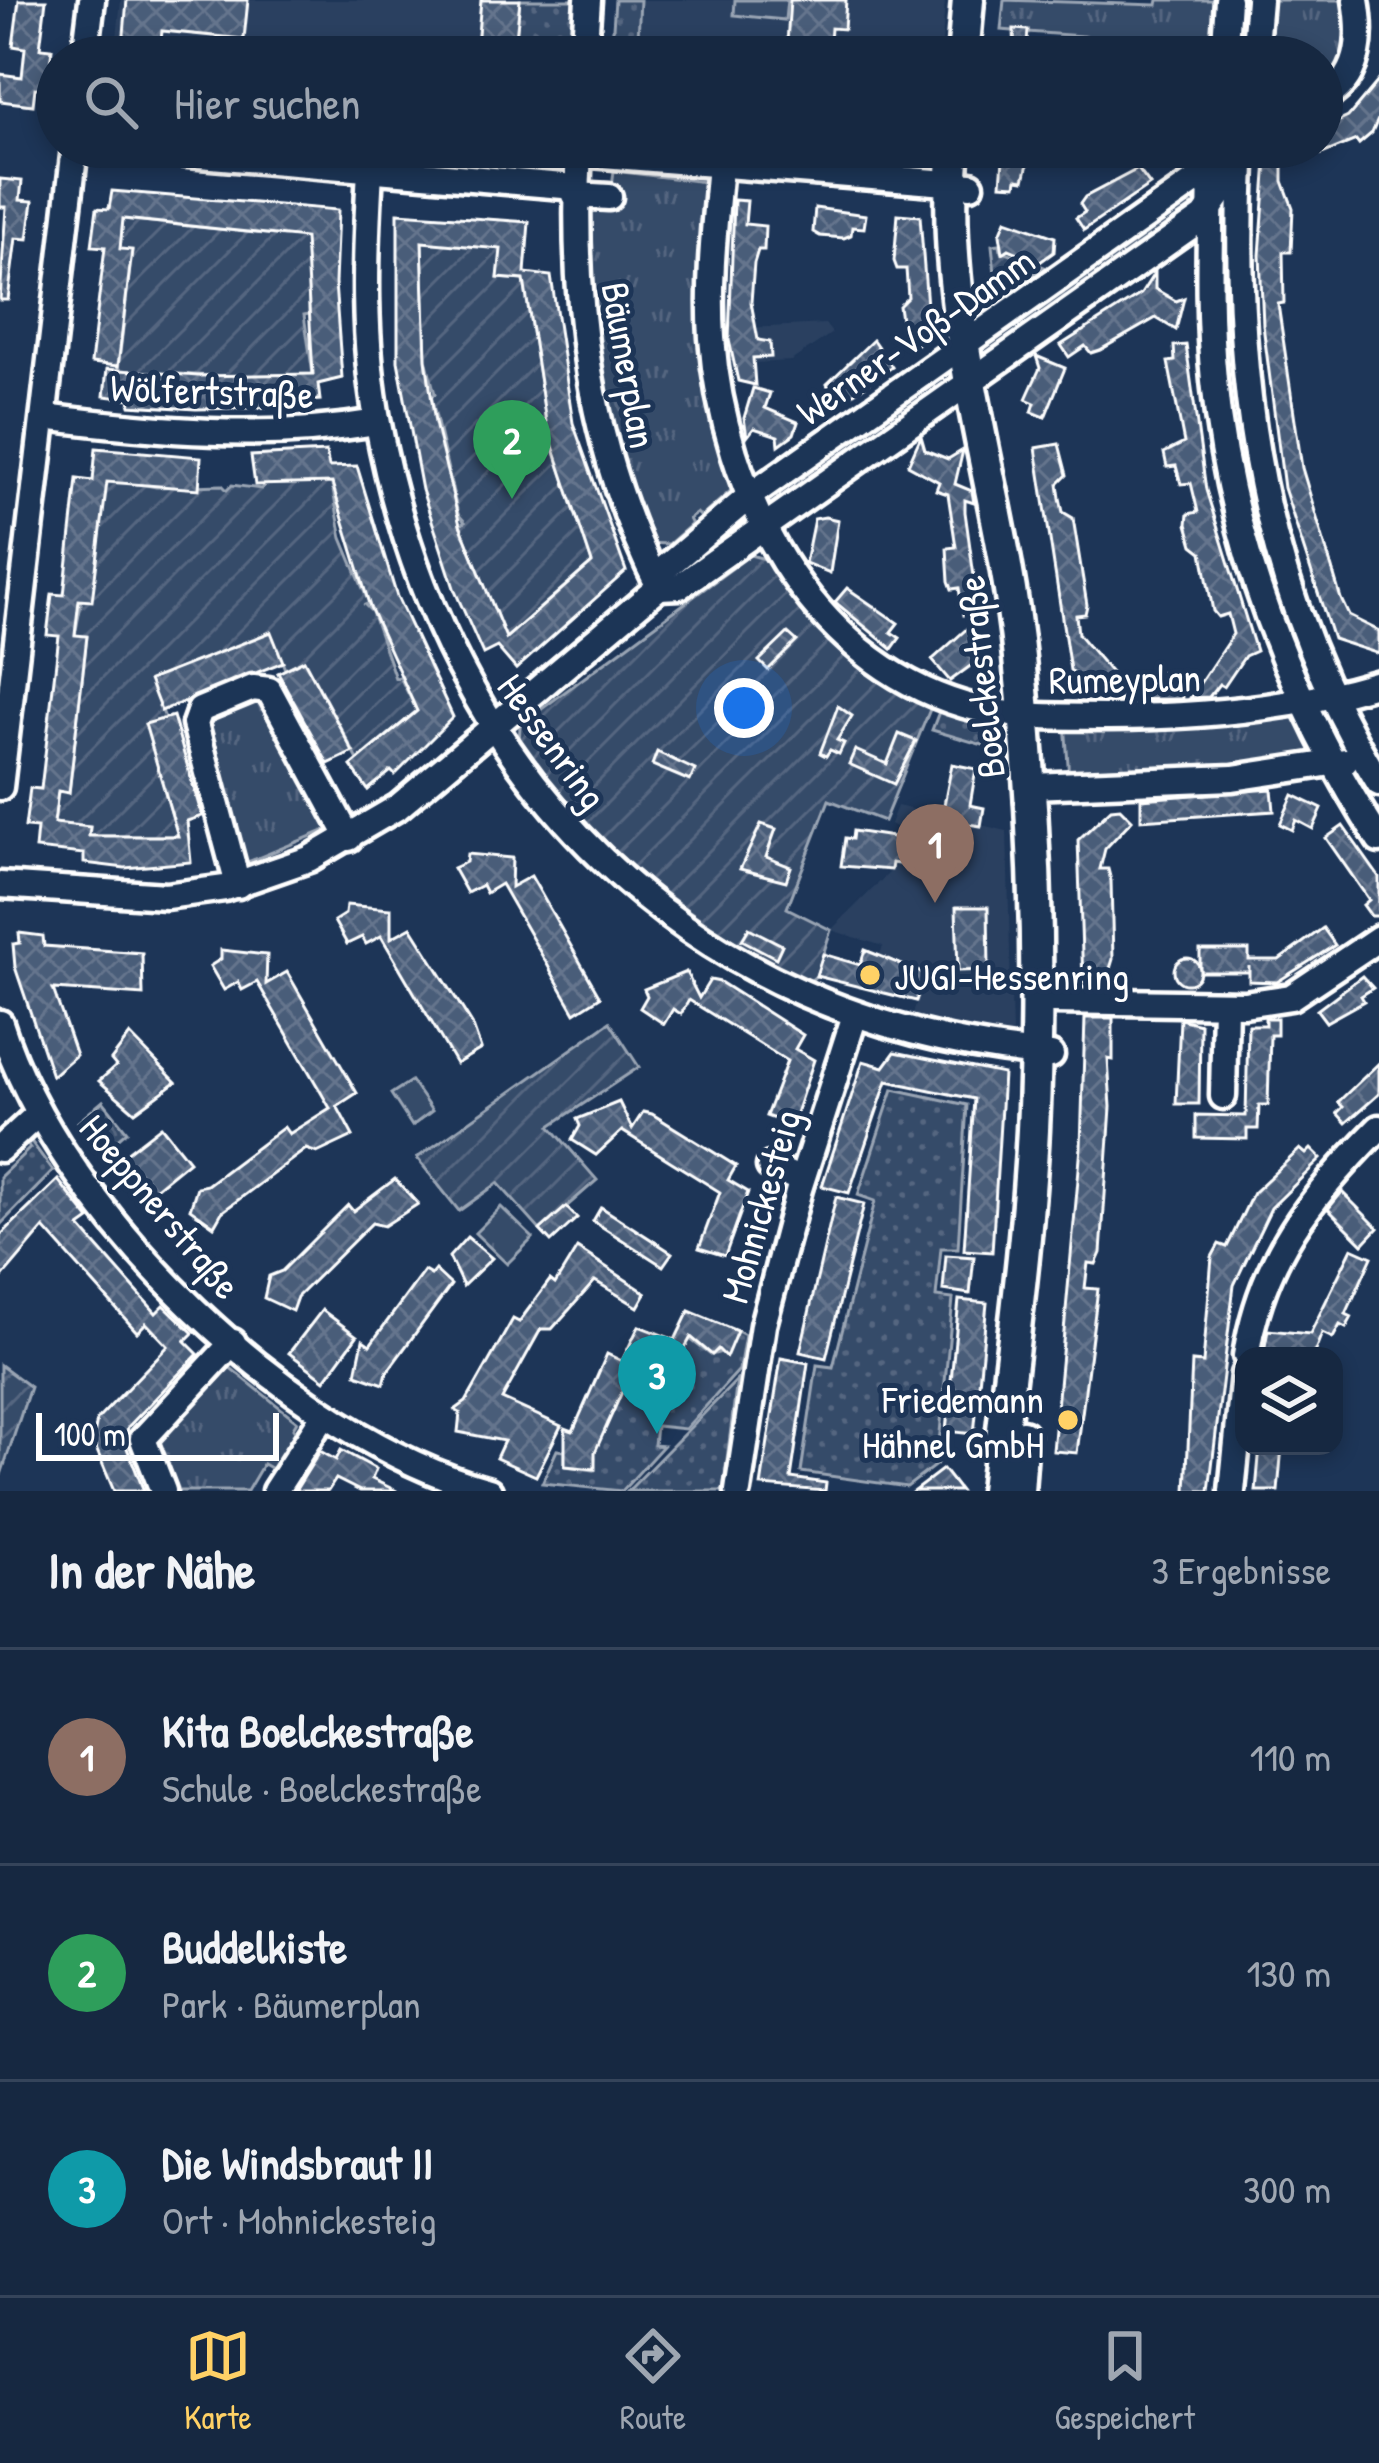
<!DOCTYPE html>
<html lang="de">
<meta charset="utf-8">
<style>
:root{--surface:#162841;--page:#23344c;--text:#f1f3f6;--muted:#9ea6b1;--line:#35445a;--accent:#ffd166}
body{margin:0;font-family:"Patrick Hand",sans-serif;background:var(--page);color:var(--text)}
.controls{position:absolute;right:36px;bottom:36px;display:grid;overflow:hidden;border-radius:24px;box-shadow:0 6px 18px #0003}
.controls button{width:108px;height:108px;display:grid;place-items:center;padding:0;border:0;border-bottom:3px solid var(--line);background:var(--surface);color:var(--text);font:60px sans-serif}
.scale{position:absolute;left:36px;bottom:30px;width:243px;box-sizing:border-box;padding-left:12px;border:6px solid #fff;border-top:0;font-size:33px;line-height:42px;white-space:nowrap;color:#fff;-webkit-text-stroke:9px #1d3557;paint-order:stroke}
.you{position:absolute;left:744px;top:708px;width:42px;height:42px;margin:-30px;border:9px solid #fff;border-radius:50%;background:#1a73e8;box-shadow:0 0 0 18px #1a73e833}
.badge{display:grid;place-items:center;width:78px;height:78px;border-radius:50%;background:var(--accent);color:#fff;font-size:39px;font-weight:700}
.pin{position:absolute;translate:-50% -99px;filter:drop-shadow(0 3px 6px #0008)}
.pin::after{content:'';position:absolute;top:63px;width:42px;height:36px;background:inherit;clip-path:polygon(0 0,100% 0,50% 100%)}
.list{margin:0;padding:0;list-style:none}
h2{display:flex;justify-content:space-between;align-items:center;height:156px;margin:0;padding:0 48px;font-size:51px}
h2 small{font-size:39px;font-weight:400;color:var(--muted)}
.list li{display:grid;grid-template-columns:78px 1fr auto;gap:36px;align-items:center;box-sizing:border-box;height:216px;padding:0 48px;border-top:3px solid var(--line)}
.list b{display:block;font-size:45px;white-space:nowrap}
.list p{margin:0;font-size:39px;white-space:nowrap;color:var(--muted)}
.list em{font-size:39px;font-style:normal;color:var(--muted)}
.icon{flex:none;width:66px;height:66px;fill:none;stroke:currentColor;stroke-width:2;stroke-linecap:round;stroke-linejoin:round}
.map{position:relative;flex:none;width:1379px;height:1491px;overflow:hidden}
.search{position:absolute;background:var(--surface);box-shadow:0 6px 18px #0003;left:36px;right:36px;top:36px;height:132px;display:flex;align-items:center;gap:30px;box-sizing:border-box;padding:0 42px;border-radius:66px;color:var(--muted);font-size:45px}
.sheet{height:804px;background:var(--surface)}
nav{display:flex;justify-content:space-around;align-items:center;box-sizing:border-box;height:168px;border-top:3px solid var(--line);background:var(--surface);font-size:33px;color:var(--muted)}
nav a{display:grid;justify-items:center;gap:6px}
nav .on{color:var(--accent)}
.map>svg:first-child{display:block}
</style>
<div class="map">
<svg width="1379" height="1491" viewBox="0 0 1379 1491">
<defs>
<pattern id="grass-dots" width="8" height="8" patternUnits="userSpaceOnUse" patternTransform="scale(3)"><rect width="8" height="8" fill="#364b69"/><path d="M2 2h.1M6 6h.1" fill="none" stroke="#546680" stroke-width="1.8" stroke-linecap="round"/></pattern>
<pattern id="park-tufts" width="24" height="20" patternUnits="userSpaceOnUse" patternTransform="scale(3)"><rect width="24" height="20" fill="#364b69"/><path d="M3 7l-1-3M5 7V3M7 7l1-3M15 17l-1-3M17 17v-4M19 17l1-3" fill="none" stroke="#546680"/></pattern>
<pattern id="garden-furrows" width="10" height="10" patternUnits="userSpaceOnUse" patternTransform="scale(3)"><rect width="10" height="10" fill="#364b69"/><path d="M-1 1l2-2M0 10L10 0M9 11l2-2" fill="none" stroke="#546680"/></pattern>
<pattern id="building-cross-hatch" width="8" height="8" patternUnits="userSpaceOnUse" patternTransform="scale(3)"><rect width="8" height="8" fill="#4a5d79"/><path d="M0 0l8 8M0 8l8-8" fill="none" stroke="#65758d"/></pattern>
</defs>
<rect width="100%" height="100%" fill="#1d3557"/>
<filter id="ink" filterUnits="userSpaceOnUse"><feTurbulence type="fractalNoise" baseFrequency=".00833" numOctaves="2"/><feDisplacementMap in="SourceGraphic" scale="24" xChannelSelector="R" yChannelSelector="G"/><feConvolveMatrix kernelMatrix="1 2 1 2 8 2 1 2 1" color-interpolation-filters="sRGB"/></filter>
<g filter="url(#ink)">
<!-- built -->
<g fill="#2a4161">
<polygon points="121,0 574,0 570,57 115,57"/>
<polygon points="640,0 945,0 941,57 637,57"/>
<polygon points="267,147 562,147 560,170"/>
<polygon points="717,147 933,147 931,165"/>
<polygon points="825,324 832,333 791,361 734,364 730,329"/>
<polygon points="897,806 1007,831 1012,1036 912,1018 926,971 880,955 883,946 831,930 891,871 897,828 890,824"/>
</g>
<!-- grass -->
<g fill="url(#grass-dots)" stroke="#9aa5b4" stroke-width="3">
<polygon points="520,0 573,0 568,57 544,57 545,41 516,38"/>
<polygon points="615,0 640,0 637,57 611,57"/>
<polygon points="1185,197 1197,213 1020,331 1019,322"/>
<polygon points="1216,224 1233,225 1234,336 1319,684 1304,690 1272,610 1226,424"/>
<polygon points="933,374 935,398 781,506 773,488"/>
<path d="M942,704C975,717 999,721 1004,759L990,747L932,730Z"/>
<polygon points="893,1089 967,1105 958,1248 941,1248 936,1297 953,1299 937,1464 907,1487 801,1472 817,1365 833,1367 875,1201 858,1195"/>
<polygon points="25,1133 53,1171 0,1225 0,1177 30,1148 22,1138"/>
<polygon points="737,1331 745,1335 739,1370 685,1429 656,1426 654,1445 663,1446 622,1491 542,1483 557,1450 565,1451 565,1466 594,1470 595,1448 639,1354 661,1369 666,1364 673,1369 690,1339 711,1355 728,1350"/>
<polygon points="737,1380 723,1491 628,1491"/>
</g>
<!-- park -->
<g fill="url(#park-tufts)" stroke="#9aa5b4" stroke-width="3">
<polygon points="1004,0 1157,5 1158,0 1214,0 1209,57 1149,57 1150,41 1001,30"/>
<path d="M1273,0H1345C1351,38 1347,62 1322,91V57H1267Z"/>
<path d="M614,171L705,182C697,295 695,379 733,489L701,517L697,513L689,519L692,524L669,544L645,543L599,409L580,203L609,207Z"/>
<polygon points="259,696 336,826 238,866 203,725 209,713"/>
<polygon points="1289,708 1316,761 1069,778 1065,722"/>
<polygon points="103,1101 127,1131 100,1154 78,1122"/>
<polygon points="501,1207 533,1238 507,1264 475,1233"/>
<polygon points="223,1362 297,1421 293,1428 301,1439 279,1473 263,1464 247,1491 168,1491 150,1440"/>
</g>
<!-- garden -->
<g fill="url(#garden-furrows)" stroke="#9aa5b4" stroke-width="3">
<polygon points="123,219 283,236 309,233 309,314 304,315 313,374 227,377 118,370 132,251 120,249"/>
<polygon points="422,240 502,249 498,278 524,280 547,428 592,563 506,638 460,525 465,522 458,514 431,396 435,394 426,359"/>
<polygon points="1000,244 1001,250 1044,267 1012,290 996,283 992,245"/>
<polygon points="106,477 156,487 222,485 227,490 232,485 261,489 265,484 331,480 342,538 369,603 365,605 372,612 395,678 400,677 417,711 358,760 304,660 285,669 270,632 150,680 165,718 146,725 178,836 89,836 90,827 54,823 58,791 69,792 87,637 75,635"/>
<path d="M750,555L773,561L933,702L884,821L829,800L787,908L831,930L816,976L808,983C692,923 597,850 519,744L520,725Z"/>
<polygon points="610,1022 639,1067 550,1126 597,1180 540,1230 498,1183 459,1211 417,1158"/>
<polygon points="0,1365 30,1387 0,1478"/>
</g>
<!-- pitch -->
<g fill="#364b69" stroke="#9aa5b4" stroke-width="3">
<polygon points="735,0 787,0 785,20 734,15"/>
<polygon points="411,1081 432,1111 412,1126 391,1094"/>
</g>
<!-- building -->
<g fill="url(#building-cross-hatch)" stroke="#fff" stroke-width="3" fill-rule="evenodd">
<polygon points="19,0 46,0 40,48 52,49 47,89 35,88 33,105 0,101 0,74 22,77 25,48 13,46"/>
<polygon points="127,0 248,0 244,39 162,31 159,57 122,57"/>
<polygon points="481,0 520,0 516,38 546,41 544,57 476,57"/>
<polygon points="790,0 846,0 844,29 831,28 829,57 786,57"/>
<polygon points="1014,29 1028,30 1027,43 1041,45 1040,57 1015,57"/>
<polygon points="639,38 733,45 733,57 638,57"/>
<polygon points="1379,80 1379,117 1372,133 1359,144 1356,140 1322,154 1322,129 1348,117"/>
<polygon points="1004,147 1032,147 1024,180 1017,179 1016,185 1001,184"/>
<polygon points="1268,147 1283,147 1283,181 1293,208 1291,252 1283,252 1284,303 1278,304 1302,468 1341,599 1349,616 1379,631 1379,654 1333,639 1284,488 1263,325 1260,255"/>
<polygon points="1138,169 1150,185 1084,230 1076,218 1085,212 1080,204 1085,197"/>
<polygon points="0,179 22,181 20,200 33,201 28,239 16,238 8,300 0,300 6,207 0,207"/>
<polygon points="112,191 338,210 335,283 342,378 318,384 320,400 292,402 292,407 196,409 130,405 131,399 104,396 107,369 198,376 313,374 305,238 123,219 120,249 132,250 118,366 91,363 105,247 92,246 97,208 109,209"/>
<polygon points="734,200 747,201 745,224 765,226 764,250 758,250 754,263 751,302 758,340 770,342 771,357 753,358 755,385 738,381 729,340"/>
<polygon points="815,208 866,215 864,228 852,227 851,235 844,238 820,236 813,232"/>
<path d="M398,213L529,222L525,273L551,276L573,423L626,571L516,669L497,647L483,654L455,591L422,490L398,361ZM422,242L501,249L498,278L524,280L547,428L592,563L506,638L460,525L435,423L426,359Z"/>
<polygon points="898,214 920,216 929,332 921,333 917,344 905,346 899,306 908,297 906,269 897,269 894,261"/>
<polygon points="1006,220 1055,237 1054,252 1040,262 1009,249 1003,253 1000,234"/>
<polygon points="1155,272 1155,289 1176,301 1184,298 1176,330 1156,318 1100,350 1091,353 1085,346 1069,357 1061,345 1141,294"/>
<polygon points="873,340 892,367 832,408 824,396 831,392 827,384"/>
<polygon points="1186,345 1206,490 1256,651 1245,656 1224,687 1219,684 1209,697 1190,698 1233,634 1228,614 1218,617 1213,611 1202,552 1193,545 1187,524 1188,514 1198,512 1191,483 1181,484 1176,466 1167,467 1164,453 1184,443 1168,362 1175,361 1174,346"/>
<polygon points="1036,356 1065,368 1045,417 1032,412 1035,403 1026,399 1040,368"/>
<polygon points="753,388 770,393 765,408 798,422 794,434 779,445 778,436 754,428 747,437 744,418"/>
<polygon points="921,436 925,450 948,459 963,450 955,484 972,491 974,503 965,500 965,512 979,612 963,615 959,588 952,589 949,581 947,548 956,547 948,494 936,490 939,482 908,465"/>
<polygon points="1059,444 1067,475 1058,484 1060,498 1063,512 1073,518 1087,605 1085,614 1076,615 1078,634 1123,687 1143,686 1142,677 1149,673 1172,673 1181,676 1182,699 1114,700 1110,691 1101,700 1070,670 1036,448"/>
<polygon points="96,448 201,457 199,489 107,482 92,601 79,600 75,635 87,636 69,793 58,791 54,823 90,827 89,836 178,836 145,724 173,716 202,816 187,821 191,862 125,868 84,863 84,854 35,849 37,828 25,827 30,788 41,789 59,636 47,635 52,594 64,595 77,479 93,481"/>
<polygon points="326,452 329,467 357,466 397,597 453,717 395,775 391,771 368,790 351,766 417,711 370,607 332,483 255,485 251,456"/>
<polygon points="825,517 838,520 830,573 805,563 814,519"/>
<polygon points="847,588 898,623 891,632 900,638 892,649 835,602"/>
<polygon points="971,625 988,653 950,681 932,660"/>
<polygon points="271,632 283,662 161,711 149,680"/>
<polygon points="788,633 797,641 768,670 759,661"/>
<polygon points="304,660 353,752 328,764 278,673"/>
<polygon points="838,706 852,716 837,740 844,743 839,754 830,750 826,756 820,753"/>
<polygon points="899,734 916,741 894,784 849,764 855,750 887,764"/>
<polygon points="657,752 695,770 690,781 652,765"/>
<polygon points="952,764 976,769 970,805 984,808 981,826 941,820"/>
<polygon points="1272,789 1274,811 1141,820 1141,799"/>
<polygon points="1293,795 1322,809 1313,829 1296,820 1292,830 1280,824"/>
<polygon points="1120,808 1132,820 1105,849 1100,869 1108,869 1111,881 1113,959 1109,972 1100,972 1100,982 1083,982 1078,840 1111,809"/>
<polygon points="761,824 776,829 766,857 791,867 786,881 740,869"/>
<polygon points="1343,826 1379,877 1379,916 1371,916 1363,905 1369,900 1326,838"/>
<polygon points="853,831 946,845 943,871 892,863 891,870 841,866 845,838 852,839"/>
<polygon points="467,854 512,858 511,887 531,876 600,997 575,1013 501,884 486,893 482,885 467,893 453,868 466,862"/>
<polygon points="346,905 391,909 391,938 411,927 472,1024 481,1049 456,1064 381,936 366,944 362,937 347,944 334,921 345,914"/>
<polygon points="956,907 988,907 989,970 958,971"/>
<polygon points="749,928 782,945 776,958 742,940"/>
<polygon points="1323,928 1335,945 1277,982 1249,981 1249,966 1249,972 1200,972 1200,950 1249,950 1249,960 1279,960"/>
<polygon points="19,933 43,936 44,946 142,953 143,995 53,989 76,1055 52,1076 15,967 13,944 20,943"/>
<polygon points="221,950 267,955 266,984 287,972 357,1093 337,1106 353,1136 317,1153 306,1149 222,1212 214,1226 190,1209 197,1187 207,1185 284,1127 289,1134 330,1108 257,982 242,990 238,982 224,990 210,966 221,959"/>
<polygon points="865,950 925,974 916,1001 816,976 823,954 860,965"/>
<circle cx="1187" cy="971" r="13"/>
<polygon points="686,972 699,998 710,980 720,982 803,1035 795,1049 814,1060 792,1125 766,1116 787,1061 689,1000 681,1014 673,1009 664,1024 640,1008 647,996 644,989"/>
<polygon points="1362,976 1373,988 1361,996 1364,1001 1326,1022 1317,1010"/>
<polygon points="1085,1018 1113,1018 1113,1060 1108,1059 1111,1107 1101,1253 1096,1264 1088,1263 1085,1288 1098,1289 1077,1453 1053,1451 1081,1147"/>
<polygon points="1265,1018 1277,1018 1277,1035 1270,1035 1268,1105 1259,1105 1258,1129 1247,1129 1247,1139 1196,1138 1196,1115 1246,1116 1248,1025 1265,1025"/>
<polygon points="1180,1019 1200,1024 1199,1104 1176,1104"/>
<polygon points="130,1035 176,1082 135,1112 99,1081 116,1066 111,1060"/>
<polygon points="895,1052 1003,1074 992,1252 964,1250 974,1099 887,1081 849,1193 822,1186 863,1061 884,1067"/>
<polygon points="1379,1063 1379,1094 1346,1123 1337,1113 1343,1107 1338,1102"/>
<polygon points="619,1102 632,1129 643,1112 652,1114 736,1166 728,1180 748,1192 725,1256 699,1248 720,1192 622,1131 596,1155 572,1140 580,1126 577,1119"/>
<polygon points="161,1126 189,1161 141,1200 112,1164"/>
<polygon points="1300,1149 1306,1154 1311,1149 1321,1159 1271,1208 1234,1285 1209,1491 1186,1491 1192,1362 1203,1363 1212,1257 1219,1244 1227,1247 1253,1193"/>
<polygon points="395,1179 418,1204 384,1226 372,1223 297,1297 292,1311 264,1298 269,1276 282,1271 348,1205 353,1211"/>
<polygon points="58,1180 90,1220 80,1227 156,1313 164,1305 193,1333 185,1341 198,1354 128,1427 125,1443 144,1491 114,1491 93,1441 97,1420 168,1346 146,1323 137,1332 44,1228 0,1280 0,1236"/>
<polygon points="1342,1192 1378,1228 1363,1244 1328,1209"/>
<polygon points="836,1197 864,1204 826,1358 800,1352"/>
<polygon points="566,1207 577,1218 551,1242 540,1230"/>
<polygon points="601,1207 672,1253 663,1266 593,1221"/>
<polygon points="467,1237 492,1258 463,1286 449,1257"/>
<polygon points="577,1248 646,1293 638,1307 595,1281 552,1329 541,1329 502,1399 561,1426 536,1476 496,1458 504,1441 458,1432 460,1413 455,1410 466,1402 513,1319 519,1322 550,1280 555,1284"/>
<polygon points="1352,1248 1372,1257 1346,1314 1352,1317 1346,1328 1340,1325 1333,1338 1322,1333 1313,1356 1264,1352 1268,1330 1310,1334"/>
<polygon points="946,1255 974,1257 970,1294 943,1290"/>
<polygon points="435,1270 451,1285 387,1372 384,1384 356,1374 363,1340 370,1345 424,1271 431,1275"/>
<polygon points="959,1300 987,1303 974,1434 946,1431"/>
<polygon points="322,1310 357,1336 325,1380 289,1353"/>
<polygon points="689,1311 737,1331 726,1357 718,1349 712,1355 691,1337 673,1369 666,1364 661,1370 640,1352 595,1452 595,1469 565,1466 565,1428 573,1431 607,1354 622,1361 639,1326 675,1340"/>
<polygon points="781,1358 808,1363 791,1478 826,1483 825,1491 761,1486"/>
<polygon points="1260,1446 1282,1446 1278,1491 1256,1491"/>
<polygon points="341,1450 376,1469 372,1479 397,1491 360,1491 336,1479 328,1491 295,1491 320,1451 336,1460"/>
<polygon points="943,1469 960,1491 914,1491"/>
</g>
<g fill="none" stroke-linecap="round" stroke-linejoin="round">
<defs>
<g id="minor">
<polyline points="85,57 92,0"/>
<polyline points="584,57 588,0"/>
<polyline points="1224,57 1228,0"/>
<polyline points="1254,57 1259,0"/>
<path d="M1322,100C1360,79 1363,40 1356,0"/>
<polyline points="106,147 575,187"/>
<path d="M579,147C571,301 588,447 659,587"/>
<path d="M1216,147L1211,170C1210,240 1207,310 1214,380C1229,543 1291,702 1379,840"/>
<polyline points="579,153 971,185"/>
<path d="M1242,163C1232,385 1261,591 1379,783"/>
<path d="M720,165C715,222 708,280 712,338C723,491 808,659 964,705C1011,719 1061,716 1109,717C1200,717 1292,709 1379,683"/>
<path d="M370,171C365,255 362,341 378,424C443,776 689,1024 1051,1055"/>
<polyline points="575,195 609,197"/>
<path d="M44,417C157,431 264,441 377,422"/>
<polyline points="659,587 680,586 1204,217 1229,182 1243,151"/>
<polyline points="1031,786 1233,778 1345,761"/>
<polyline points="0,787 75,147"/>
<polyline points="0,885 166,896 225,888 309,859 398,807 659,587 665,568 751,495 1211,170"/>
<polyline points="238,885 195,724 200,710 253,688 269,690 349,838"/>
<polyline points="1052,1001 1244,1004 1291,997 1379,938"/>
<path d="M0,1023C61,1216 294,1438 489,1491"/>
<polyline points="1223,1096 1225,1004"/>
<polyline points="0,1149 38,1114"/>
<polyline points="770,1166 801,1180"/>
<path d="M1246,1356C1261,1258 1311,1196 1379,1128"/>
<polyline points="163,1491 143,1439 233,1342"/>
<polyline points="275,1491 324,1415"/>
<polyline points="738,1491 763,1325 799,1189 855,1015"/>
<polyline points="1232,1491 1244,1374"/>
</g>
<g id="major">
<polyline points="963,57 968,0"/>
<path d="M954,147C937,320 1002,487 1019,658C1035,815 1041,972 1033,1130C1027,1251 1009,1370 996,1491"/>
<polyline points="1018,1491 1022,1436"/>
</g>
</defs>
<!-- minor casing -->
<use href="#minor" stroke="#fff" stroke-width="33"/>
<!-- major casing -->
<use href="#major" stroke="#fff" stroke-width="39"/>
<!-- minor -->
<use href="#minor" stroke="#1d3557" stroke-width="24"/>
<!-- major -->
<use href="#major" stroke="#1d3557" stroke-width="30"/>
</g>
</g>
<!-- markers -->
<g fill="#ffd166" stroke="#1d3557" stroke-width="4.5">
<circle cx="870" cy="975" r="12"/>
<circle cx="1068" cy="1420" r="12"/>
</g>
<g text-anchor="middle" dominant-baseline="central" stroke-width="10" stroke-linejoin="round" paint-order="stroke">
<!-- street labels -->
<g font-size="39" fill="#fff" stroke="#1d3557">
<text transform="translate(915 335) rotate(-35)">Werner-Voß-Damm</text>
<text transform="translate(630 365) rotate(80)">Bäumerplan</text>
<text transform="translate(212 390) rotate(2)">Wölfertstraße</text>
<text transform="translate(980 677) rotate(-96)">Boelckestraße</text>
<text transform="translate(1125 678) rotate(-1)">Rumeyplan</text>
<text transform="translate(553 741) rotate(54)">Hessenring</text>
<text transform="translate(161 1206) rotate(50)">Hoeppnerstraße</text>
<text transform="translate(760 1206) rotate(-74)">Mohnickesteig</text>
</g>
<!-- poi labels -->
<g font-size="39" fill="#fff" stroke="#1d3557" text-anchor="start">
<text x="894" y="975">JUGI-Hessenring</text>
<text x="1044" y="1398" text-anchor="end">Friedemann<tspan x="1044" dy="45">Hähnel GmbH</tspan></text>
</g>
</g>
</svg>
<div class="controls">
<button><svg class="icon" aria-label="layers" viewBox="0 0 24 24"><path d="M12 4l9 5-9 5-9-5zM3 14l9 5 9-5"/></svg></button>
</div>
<div class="scale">100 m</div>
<div class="you"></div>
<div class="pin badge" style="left:935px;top:903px;background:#8d6e63">1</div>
<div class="pin badge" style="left:512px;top:499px;background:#2e9e5b">2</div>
<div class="pin badge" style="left:657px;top:1434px;background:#0f9aa8">3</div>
<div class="search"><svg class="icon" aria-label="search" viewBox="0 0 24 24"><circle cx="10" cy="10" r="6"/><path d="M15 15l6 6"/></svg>Hier suchen</div>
</div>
<section class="sheet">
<h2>In der Nähe<small>3 Ergebnisse</small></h2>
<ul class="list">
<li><span class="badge" style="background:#8d6e63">1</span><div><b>Kita Boelckestraße</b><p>Schule · Boelckestraße</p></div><em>110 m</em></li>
<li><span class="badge" style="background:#2e9e5b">2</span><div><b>Buddelkiste</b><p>Park · Bäumerplan</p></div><em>130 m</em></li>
<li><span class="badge" style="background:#0f9aa8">3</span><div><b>Die Windsbraut II</b><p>Ort · Mohnickesteig</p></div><em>300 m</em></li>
</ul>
</section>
<nav>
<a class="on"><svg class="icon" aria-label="map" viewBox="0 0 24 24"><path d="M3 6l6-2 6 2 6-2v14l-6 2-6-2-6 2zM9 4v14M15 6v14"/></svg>Karte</a>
<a><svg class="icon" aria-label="directions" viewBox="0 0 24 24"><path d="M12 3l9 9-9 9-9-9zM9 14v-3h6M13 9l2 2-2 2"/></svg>Route</a>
<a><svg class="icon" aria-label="saved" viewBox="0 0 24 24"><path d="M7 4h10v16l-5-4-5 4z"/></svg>Gespeichert</a>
</nav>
